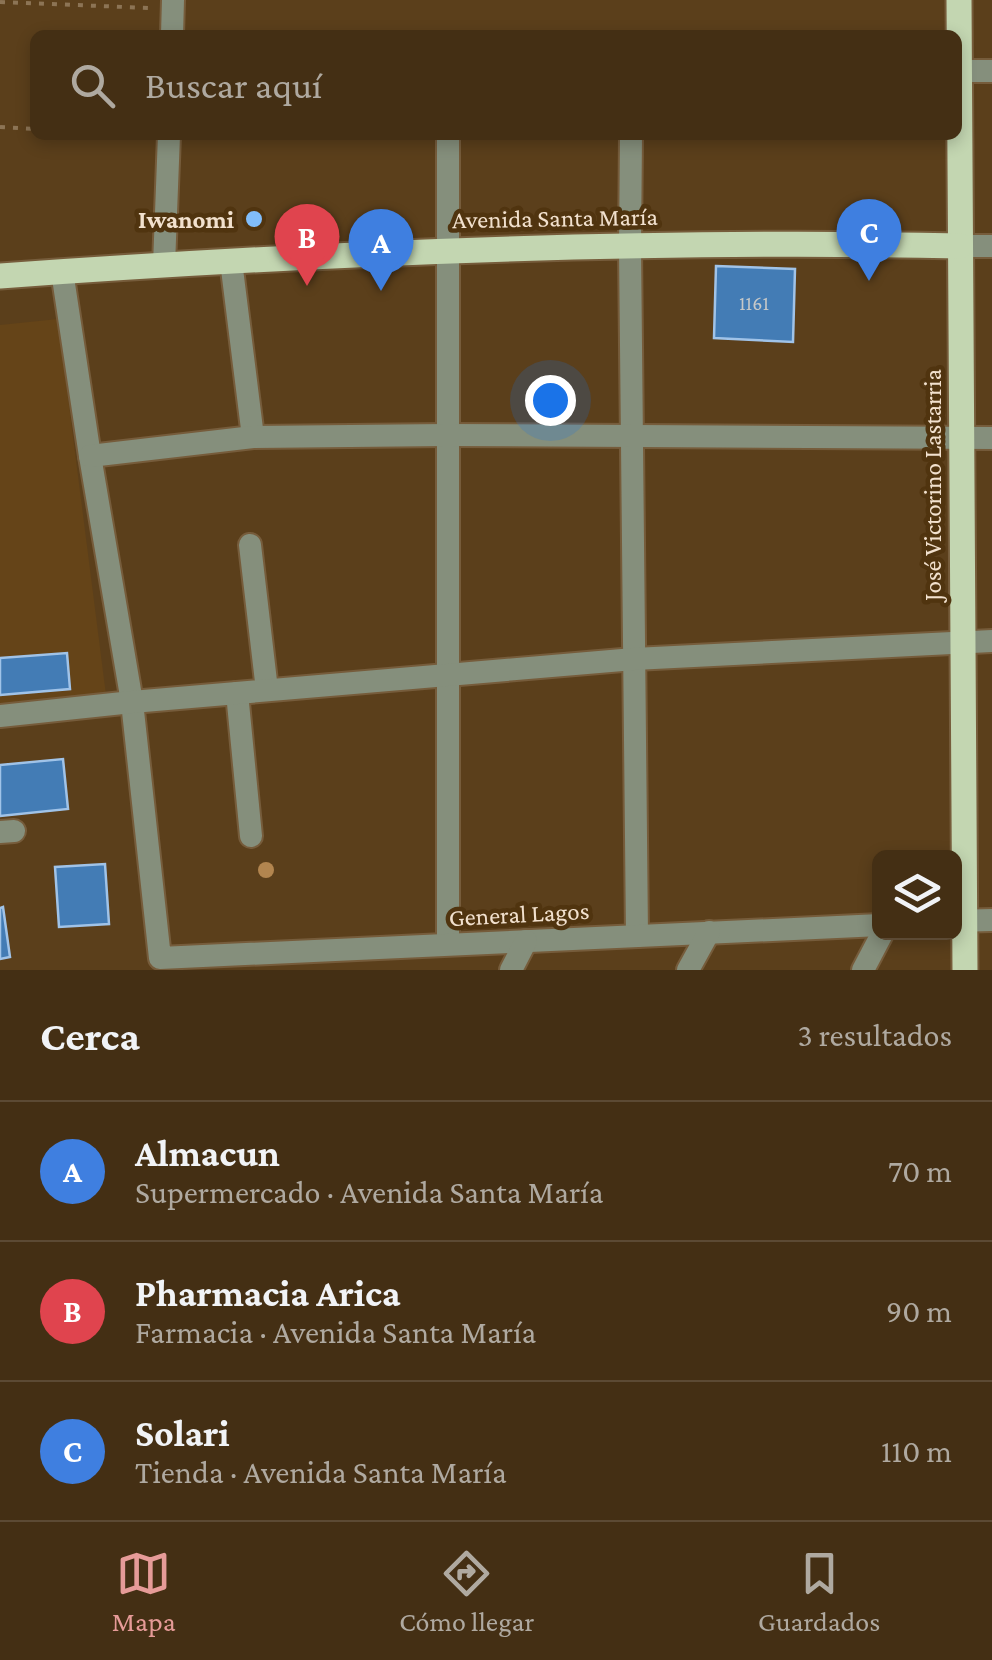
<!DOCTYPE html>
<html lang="es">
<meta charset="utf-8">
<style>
:root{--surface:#442f14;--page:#4e3b22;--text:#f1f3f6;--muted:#afa9a0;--line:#5c4a34;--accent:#e69b98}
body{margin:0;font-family:"Crimson Pro",serif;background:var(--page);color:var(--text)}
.controls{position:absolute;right:30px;bottom:30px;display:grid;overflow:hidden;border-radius:15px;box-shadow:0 5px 15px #0003}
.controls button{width:90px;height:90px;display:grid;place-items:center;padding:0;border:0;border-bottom:2px solid var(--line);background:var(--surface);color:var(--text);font:50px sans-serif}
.you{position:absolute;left:550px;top:400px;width:35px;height:35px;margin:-25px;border:8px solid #fff;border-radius:50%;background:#1a73e8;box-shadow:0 0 0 15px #1a73e833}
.badge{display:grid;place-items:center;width:65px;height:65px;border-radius:50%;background:var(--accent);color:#fff;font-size:32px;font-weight:700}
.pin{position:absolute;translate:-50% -82px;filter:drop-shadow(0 2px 5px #0008)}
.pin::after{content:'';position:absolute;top:52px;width:35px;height:30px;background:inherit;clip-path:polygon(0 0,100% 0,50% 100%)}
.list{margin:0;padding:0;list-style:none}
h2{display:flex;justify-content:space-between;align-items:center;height:130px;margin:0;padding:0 40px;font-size:42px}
h2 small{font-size:32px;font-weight:400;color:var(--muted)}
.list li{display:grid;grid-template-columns:65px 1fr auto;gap:30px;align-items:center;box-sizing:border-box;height:140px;padding:0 40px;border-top:2px solid var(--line)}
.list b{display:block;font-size:38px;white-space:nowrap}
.list p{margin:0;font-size:32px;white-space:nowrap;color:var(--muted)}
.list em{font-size:32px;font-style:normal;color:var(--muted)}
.icon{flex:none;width:55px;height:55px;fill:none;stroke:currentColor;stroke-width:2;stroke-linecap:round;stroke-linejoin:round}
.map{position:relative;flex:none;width:992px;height:970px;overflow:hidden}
.search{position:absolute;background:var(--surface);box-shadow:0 5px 15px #0003;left:30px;right:30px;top:30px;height:110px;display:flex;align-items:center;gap:25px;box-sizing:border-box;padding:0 35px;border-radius:15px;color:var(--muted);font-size:38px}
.sheet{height:550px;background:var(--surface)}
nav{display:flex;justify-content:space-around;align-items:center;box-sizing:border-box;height:140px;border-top:2px solid var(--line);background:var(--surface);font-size:28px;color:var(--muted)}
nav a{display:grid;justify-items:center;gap:5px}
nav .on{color:var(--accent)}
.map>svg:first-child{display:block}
</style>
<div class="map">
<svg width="992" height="970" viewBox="0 0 992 970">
<rect width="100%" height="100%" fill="#5b3f1b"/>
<!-- built -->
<polygon fill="#654418" points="58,319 106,695 0,706 0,325"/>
<!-- building -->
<g fill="#437cb5" stroke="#a0c3e8" stroke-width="2.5">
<polygon points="716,266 795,269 793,342 714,338"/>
<polygon points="67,653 70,689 0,695 0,658"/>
<polygon points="63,759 68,809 0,816 0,765"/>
<polygon points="105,864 109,924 59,927 55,867"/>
<polygon points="3,907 10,957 0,959 0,908"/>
</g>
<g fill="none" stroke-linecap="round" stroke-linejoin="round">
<defs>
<g id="minor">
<polyline points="172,35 173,0"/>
<polyline points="957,71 992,71"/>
<polyline points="448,135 448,944"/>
<polyline points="631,135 630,247 637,936"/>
<polyline points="960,246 992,246"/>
<polyline points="231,261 253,437"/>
<polyline points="164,265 169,135"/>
<polyline points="62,271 90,456 132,702 160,958 880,925"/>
<polyline points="90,456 253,437 446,435 992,438"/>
<polyline points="250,545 267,690"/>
<polyline points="237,693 251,836"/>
<polyline points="0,716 132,702 634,659 992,641"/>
<polyline points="0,832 14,831"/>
<polyline points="954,921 992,920"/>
<polyline points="511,970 526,941"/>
<polyline points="688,970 709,932"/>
<polyline points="863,970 883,932"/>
</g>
<g id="major">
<polyline points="959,0 965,970"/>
<path d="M0,276C319,253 640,239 960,246"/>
</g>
</defs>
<!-- minor casing -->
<use href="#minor" stroke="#765c3b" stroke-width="26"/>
<!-- major casing -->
<use href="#major" stroke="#765c3b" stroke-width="29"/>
<!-- path -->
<g stroke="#8c7455" stroke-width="4" stroke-dasharray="5 8" stroke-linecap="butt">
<polyline points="0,2 150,8"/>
<polyline points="0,127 35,129"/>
</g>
<!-- minor -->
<use href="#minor" stroke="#858f7c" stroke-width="22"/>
<!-- major -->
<use href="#major" stroke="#c3d6b1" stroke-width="25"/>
</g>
<!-- trees -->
<circle fill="#b2854f" cx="266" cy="870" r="8"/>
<!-- markers -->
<circle fill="#81bdfa" stroke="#50340f" stroke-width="4" cx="254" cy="219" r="10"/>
<g text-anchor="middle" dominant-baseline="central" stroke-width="9" stroke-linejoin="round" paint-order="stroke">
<!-- number labels -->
<g font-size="20" fill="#c6c8c8">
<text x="754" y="303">1161</text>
</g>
<!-- street labels -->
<g font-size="25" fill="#f2e1ce" stroke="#50340f">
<text transform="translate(555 218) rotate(-1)">Avenida Santa María</text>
<text transform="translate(932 485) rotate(-90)">José Victorino Lastarria</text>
<text transform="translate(519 914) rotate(-3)">General Lagos</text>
</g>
<!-- poi labels -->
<g font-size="25" font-weight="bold" fill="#f2e1ce" stroke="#50340f" text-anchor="end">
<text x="234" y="219">Iwanomi</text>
</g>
</g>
</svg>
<div class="controls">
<button><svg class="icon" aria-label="layers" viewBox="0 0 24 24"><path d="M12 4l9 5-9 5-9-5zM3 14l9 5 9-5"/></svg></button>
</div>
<div class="you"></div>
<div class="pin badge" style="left:381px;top:291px;background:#3f7fe0">A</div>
<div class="pin badge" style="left:307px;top:286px;background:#e0444e">B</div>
<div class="pin badge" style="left:869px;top:281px;background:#3f7fe0">C</div>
<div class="search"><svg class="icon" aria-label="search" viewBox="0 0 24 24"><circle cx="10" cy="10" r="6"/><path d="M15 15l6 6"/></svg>Buscar aquí</div>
</div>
<section class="sheet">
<h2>Cerca<small>3 resultados</small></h2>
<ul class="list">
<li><span class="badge" style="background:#3f7fe0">A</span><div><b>Almacun</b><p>Supermercado · Avenida Santa María</p></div><em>70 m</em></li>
<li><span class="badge" style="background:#e0444e">B</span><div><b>Pharmacia Arica</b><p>Farmacia · Avenida Santa María</p></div><em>90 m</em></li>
<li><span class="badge" style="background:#3f7fe0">C</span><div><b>Solari</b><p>Tienda · Avenida Santa María</p></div><em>110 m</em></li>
</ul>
</section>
<nav>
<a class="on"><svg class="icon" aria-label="map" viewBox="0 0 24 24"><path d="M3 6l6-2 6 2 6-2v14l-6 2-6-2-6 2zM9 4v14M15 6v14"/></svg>Mapa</a>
<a><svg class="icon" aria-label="directions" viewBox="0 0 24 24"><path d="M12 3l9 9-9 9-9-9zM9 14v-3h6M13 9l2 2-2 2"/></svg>Cómo llegar</a>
<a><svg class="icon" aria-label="saved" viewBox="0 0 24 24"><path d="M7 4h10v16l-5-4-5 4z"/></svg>Guardados</a>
</nav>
